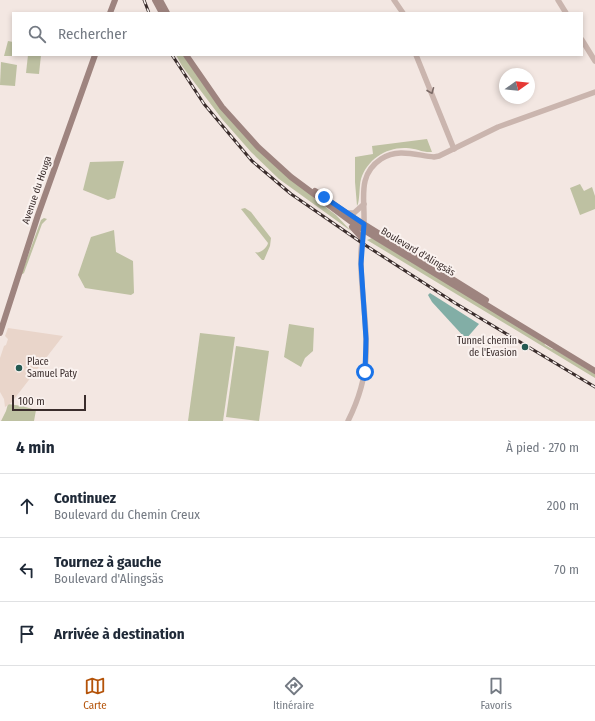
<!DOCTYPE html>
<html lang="fr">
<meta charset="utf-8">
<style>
:root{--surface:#fff;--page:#f2f2f3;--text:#1f2937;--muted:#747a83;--line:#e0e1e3;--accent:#b45309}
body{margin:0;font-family:"Fira Sans Condensed",sans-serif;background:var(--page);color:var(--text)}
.compass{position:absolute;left:499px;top:68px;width:36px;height:36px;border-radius:50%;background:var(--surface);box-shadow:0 2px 6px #0003;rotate:75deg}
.scale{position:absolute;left:12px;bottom:10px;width:74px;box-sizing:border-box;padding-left:4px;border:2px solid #3a2d2c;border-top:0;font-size:11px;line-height:14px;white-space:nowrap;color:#3a2d2c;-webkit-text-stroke:3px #faf2ef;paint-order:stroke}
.stop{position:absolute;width:12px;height:12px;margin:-9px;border:3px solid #1a73e8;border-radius:50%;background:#fff}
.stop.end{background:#1a73e8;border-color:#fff;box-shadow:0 1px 4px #0008}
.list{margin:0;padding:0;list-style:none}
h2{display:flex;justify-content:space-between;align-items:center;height:52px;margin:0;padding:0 16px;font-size:17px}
h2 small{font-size:13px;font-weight:400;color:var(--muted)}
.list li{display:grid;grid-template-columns:26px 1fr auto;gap:12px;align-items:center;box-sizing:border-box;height:64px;padding:0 16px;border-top:1px solid var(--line)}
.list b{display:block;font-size:15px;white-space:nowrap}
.list p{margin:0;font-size:13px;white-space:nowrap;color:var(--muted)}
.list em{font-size:13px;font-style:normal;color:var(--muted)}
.icon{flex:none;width:22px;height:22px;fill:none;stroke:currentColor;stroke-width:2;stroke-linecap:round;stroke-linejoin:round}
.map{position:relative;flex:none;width:595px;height:421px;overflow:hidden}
.search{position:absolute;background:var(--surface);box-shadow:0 2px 6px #0003;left:12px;right:12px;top:12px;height:44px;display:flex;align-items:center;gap:10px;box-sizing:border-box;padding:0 14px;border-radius:0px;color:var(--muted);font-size:15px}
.sheet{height:244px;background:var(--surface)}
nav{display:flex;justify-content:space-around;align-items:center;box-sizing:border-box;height:56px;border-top:1px solid var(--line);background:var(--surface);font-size:11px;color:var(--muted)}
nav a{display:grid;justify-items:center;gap:2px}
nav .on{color:var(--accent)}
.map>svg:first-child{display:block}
</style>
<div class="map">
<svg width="595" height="421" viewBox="0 0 595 421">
<rect width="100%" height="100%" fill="#f3e7e2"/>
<!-- green -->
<g fill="#bec1a2">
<polygon points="8,41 13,42 13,55 16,55 16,56 4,56"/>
<polygon points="28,55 41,55 39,74 26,73"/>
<polygon points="176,55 183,55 220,108 315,199 336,215 351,231 279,179 251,152 222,119 182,66"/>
<polygon points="1,62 17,65 15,86 0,85"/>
<path d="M427,139L432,152C423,153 414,147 404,148C385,148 367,160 361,179C359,186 360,202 357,206L355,182V157L373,154L372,146Z"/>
<polygon points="124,161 115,198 108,200 83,190 90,162"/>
<polygon points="580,184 584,191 592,187 595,196 595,209 580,215 570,188"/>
<path d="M245,208L251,212L271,238L270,246L264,260H262L255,252C260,254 267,248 268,243L241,209Z"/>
<polygon points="44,218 47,219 42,224 24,273 21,275 41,220"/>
<polygon points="114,230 116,252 133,261 134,293 131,295 85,288 78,275 91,237"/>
<polygon points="372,238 544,342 545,345 552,349 554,349 595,374 595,378 367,240"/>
<polygon points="289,324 314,328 313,351 305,358 301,367 284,357"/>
<polygon points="200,333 235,337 223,421 188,421"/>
<polygon points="236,346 269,351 259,421 226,417"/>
<polygon points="8,404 22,406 36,410 34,421 1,421 6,411"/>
</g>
<!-- plaza -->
<polygon fill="#e9d5ca" points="8,328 63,336 11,403 5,407 4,399 0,392 0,358 4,346 6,345 8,339 5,336"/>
<!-- water -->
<polygon fill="#82aea6" points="430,293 479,324 466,339 432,302 428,295"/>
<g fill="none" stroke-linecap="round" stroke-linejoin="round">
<!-- tertiary -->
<g stroke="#cab5ae" stroke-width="5.5">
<polyline points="394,0 403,13"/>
<polyline points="558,0 566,13"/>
<polyline points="582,40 595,61"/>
<polyline points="416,55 454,149"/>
<polyline points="346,213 354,213 364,204"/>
<path d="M348,421C358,401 365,380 366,357C368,326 361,294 361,263C360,249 363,237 364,223C365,199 357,175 381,159C398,148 415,155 434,157L439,156L498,127L595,92"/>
</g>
<!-- secondary -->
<g stroke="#9e847f" stroke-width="6">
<polyline points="155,0 162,13"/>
<polyline points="160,0 167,13"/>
<polyline points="110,13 115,0"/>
<polyline points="186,55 222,107 258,147 291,177 357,226 595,371"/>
<polyline points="315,191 346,213 486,300"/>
<polyline points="352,227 362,238"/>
<polyline points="0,333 38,215 95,55"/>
</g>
<defs>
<g id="rail">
<polyline points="144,0 149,13"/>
<polyline points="172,55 204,104 252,161 291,194 362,243 455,303 595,387"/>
</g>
</defs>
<!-- rail casing -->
<use href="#rail" stroke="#3a2d2c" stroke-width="3"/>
<!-- rail -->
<use href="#rail" stroke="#faf2ef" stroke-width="1.5" stroke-dasharray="4.5" stroke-linecap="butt"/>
</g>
<!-- one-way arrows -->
<defs><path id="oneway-chevron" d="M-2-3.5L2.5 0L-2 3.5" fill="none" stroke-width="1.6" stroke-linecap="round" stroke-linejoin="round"/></defs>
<use stroke="#7b6a66" href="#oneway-chevron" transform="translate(431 91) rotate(68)"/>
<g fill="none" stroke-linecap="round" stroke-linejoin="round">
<!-- route -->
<polyline stroke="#1a73e8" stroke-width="5" points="324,197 364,224 361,264 366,339 365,372"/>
</g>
<!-- markers -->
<g fill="#235951" stroke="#faf2ef" stroke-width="1.5">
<circle cx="525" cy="347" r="4"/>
<circle cx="19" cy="368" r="4"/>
</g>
<g text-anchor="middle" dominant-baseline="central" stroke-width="4" stroke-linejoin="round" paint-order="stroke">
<!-- street labels -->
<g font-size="10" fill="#3a2d2c" stroke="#faf2ef">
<text transform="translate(37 190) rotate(-71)">Avenue du Houga</text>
<text transform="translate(418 252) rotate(31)">Boulevard d'Alingsäs</text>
</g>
<!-- poi labels -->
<g font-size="10" fill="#3a2d2c" stroke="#faf2ef" text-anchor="end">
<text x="517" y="341">Tunnel chemin<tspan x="517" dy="12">de l'Evasion</tspan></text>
<text x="27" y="362" text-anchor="start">Place<tspan x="27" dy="12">Samuel Paty</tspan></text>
</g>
</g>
</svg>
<svg class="compass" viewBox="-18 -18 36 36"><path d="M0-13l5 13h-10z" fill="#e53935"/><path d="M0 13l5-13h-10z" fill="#747a83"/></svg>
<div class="scale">100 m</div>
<div class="stop" style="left:365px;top:372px"></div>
<div class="stop end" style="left:324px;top:197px"></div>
<div class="search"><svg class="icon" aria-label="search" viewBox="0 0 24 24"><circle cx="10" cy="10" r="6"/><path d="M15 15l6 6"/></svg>Rechercher</div>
</div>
<section class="sheet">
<h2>4 min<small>À pied · 270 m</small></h2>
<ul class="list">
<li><svg class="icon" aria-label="ahead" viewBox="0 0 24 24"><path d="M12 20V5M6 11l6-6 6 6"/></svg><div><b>Continuez</b><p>Boulevard du Chemin Creux</p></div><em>200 m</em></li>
<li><svg class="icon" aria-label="left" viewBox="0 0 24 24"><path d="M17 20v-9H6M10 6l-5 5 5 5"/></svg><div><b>Tournez à gauche</b><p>Boulevard d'Alingsäs</p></div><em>70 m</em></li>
<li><svg class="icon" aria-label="arrive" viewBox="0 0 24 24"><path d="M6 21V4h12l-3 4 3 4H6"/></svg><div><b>Arrivée à destination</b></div></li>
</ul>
</section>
<nav>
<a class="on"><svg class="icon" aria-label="map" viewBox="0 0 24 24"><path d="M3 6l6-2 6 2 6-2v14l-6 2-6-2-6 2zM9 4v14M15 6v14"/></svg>Carte</a>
<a><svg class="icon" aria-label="directions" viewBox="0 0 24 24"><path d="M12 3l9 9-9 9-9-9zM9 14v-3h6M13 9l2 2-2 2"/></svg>Itinéraire</a>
<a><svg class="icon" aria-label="saved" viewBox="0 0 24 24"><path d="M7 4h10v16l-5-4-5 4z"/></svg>Favoris</a>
</nav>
